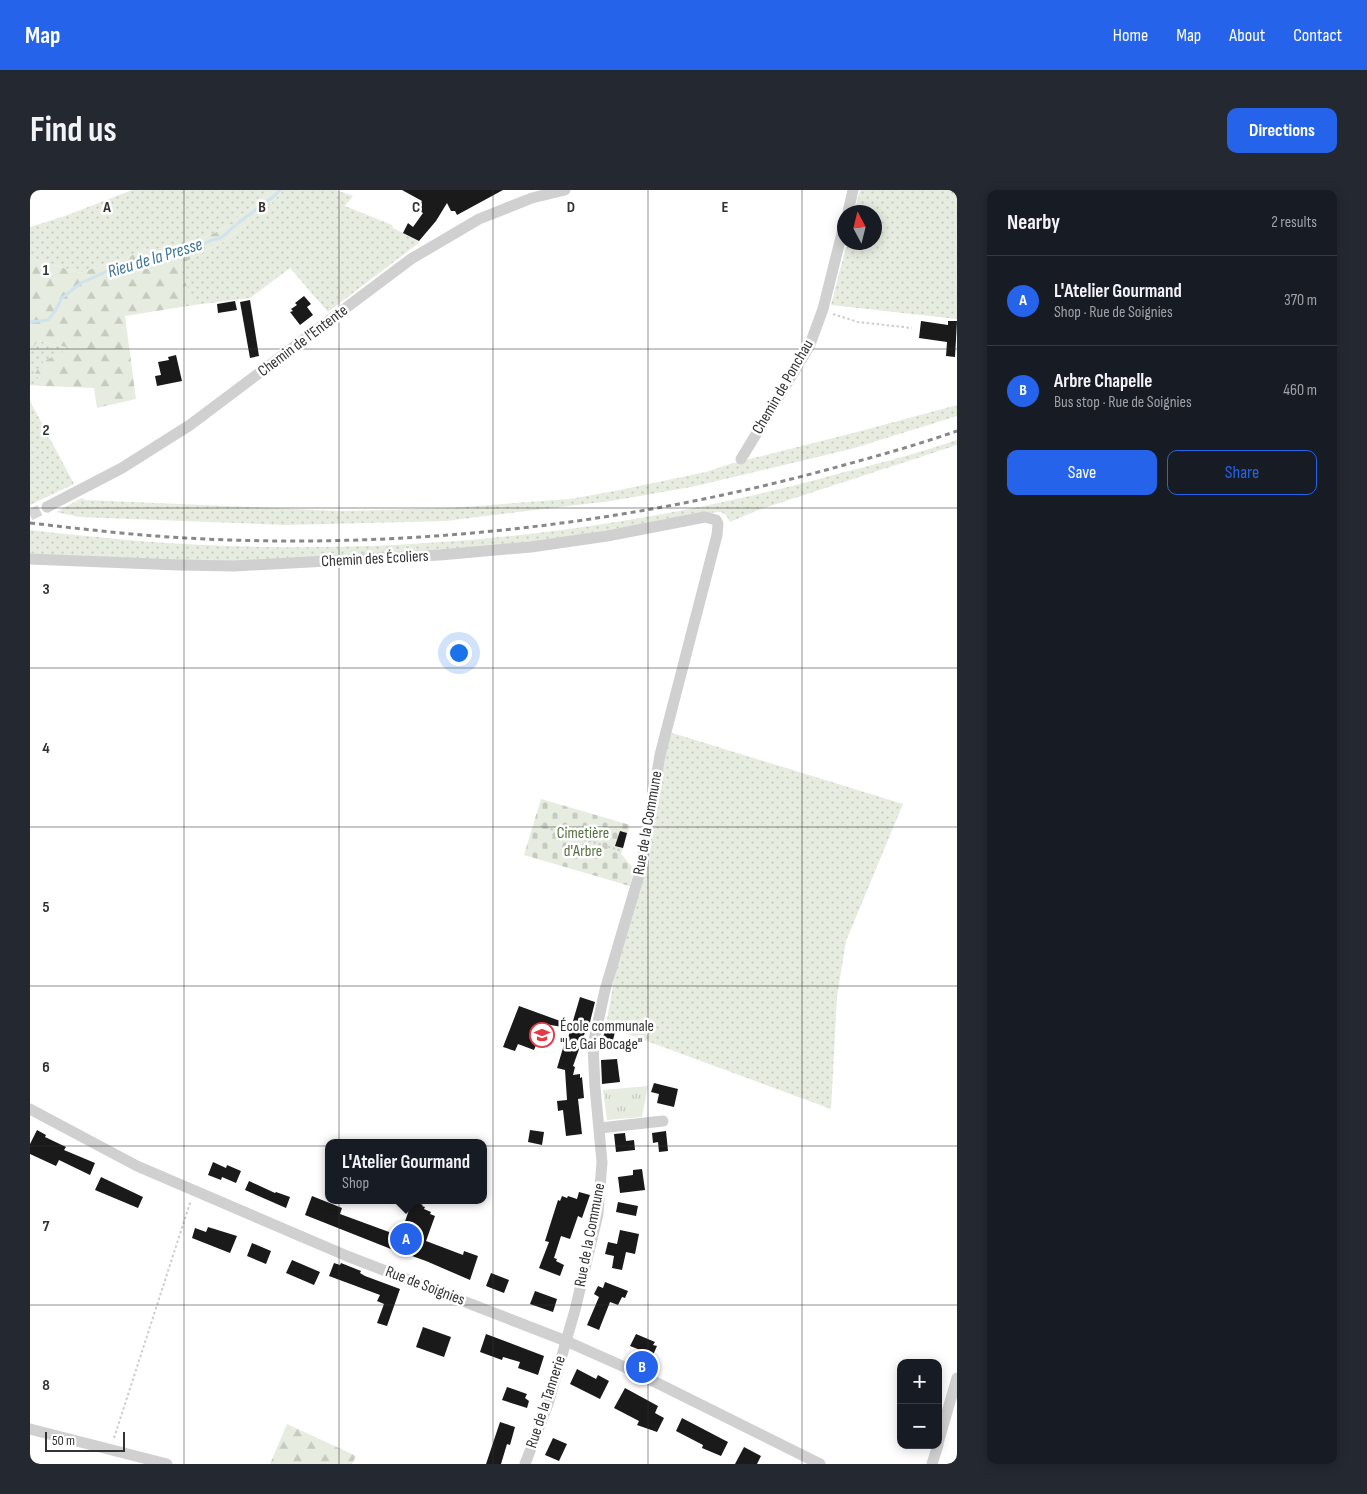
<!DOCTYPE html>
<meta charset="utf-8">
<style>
:root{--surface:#171b24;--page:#242831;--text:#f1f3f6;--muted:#9ea1a6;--line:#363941;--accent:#2563eb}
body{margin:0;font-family:"Sofia Sans Condensed",sans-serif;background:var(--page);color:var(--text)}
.controls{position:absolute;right:15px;bottom:15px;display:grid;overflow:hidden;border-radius:10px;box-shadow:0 2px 12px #0003}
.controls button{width:45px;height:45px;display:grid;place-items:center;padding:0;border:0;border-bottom:1px solid var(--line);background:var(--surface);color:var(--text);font:25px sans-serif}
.compass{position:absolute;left:807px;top:15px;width:45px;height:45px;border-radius:50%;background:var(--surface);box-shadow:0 2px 12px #0003;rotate:353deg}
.scale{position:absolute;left:15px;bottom:12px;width:80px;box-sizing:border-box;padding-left:5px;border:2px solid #333;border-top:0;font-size:14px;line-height:18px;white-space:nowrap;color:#333;-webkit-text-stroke:4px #fff;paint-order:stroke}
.you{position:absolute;left:428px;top:462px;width:18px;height:18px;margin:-12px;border:4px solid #fff;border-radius:50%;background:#1a73e8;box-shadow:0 0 0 8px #1a73e833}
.badge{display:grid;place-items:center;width:32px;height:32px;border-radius:50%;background:var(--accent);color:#fff;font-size:16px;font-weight:700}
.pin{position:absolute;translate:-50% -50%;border:2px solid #fff;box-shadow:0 1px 5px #0006}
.popup{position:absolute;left:295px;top:949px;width:162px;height:65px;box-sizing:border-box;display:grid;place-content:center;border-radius:10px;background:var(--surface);filter:drop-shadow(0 1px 4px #0005);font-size:16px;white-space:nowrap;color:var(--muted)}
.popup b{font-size:19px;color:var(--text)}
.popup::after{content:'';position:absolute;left:50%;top:100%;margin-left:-10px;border:10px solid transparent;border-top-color:var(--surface)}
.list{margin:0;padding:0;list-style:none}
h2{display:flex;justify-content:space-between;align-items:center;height:65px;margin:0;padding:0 20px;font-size:21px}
h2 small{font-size:16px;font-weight:400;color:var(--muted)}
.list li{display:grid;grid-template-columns:32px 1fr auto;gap:15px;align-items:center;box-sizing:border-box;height:90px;padding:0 20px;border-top:1px solid var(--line)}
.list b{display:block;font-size:19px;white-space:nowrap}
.list p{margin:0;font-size:16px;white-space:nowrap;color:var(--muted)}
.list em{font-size:16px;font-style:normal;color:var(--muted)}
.actions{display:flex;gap:10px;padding:15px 20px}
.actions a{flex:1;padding:11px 0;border:1px solid var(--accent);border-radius:10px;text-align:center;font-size:18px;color:var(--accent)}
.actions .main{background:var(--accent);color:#fff}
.map{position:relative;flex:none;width:927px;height:1274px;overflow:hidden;border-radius:10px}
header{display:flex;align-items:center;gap:30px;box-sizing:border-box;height:70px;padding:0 25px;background:var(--accent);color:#fff}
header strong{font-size:24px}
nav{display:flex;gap:28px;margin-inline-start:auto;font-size:18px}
.intro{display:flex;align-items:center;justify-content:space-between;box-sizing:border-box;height:120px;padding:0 30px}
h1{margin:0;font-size:35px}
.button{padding:12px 22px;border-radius:10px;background:var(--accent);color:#fff;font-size:18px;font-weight:700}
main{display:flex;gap:30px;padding:0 30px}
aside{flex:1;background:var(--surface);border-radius:10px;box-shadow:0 2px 12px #0003}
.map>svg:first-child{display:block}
</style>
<header>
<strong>Map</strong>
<nav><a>Home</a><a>Map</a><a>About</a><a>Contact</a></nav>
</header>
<div class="intro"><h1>Find us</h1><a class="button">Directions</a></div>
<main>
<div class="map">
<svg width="927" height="1274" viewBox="0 0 927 1274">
<defs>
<pattern id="grass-dots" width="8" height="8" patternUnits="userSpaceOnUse" patternTransform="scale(1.25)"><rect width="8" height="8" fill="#e6ecdf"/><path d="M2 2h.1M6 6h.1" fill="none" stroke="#c6cbc0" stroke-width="1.8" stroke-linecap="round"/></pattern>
<pattern id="forest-firs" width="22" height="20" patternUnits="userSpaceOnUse" patternTransform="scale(1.25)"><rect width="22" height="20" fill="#e6ecdf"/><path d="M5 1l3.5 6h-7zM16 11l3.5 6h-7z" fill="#c6cbc0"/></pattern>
<pattern id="cemetery-stones" width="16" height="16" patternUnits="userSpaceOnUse" patternTransform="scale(1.25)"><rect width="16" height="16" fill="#e6ecdf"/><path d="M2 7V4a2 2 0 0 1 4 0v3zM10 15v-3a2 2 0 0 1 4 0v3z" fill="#c6cbc0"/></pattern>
<pattern id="park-tufts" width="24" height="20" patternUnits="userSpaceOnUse" patternTransform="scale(1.25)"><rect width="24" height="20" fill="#e6ecdf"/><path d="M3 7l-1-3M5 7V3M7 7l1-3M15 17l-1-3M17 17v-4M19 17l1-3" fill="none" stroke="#c6cbc0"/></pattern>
</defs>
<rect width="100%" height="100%" fill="#fff"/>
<!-- grass -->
<g fill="url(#grass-dots)">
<polygon points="102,0 240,0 236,7 189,41 156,55 113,61 50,83 3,69 0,70 0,37 35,26"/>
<polygon points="253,0 306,0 323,6 315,16 362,35 363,38 390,52 298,122 260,78 220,108 164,115 149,75 195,51 239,16"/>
<polygon points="830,0 927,0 927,129 801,115 817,53 844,52 844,22 824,22"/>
<polygon points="8,151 41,158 5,183 13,196 0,195 0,161"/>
<polygon points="0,211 44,294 0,315"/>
<polygon points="927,215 927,226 821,259 661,297 581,311 480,323 416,331 256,335 49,327 26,322 52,308 55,310 311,321 419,318 540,309 585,301 676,282 700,274 831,241"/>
<path d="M927,250V255L728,320L700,332L696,325L691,322L666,324L496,355L249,370L152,372L0,365V340C78,349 156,356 235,357C425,360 617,336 800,286C842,275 886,264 927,250Z"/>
<polygon points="636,541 873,614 816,751 807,807 801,919 576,836 591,748"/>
</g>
<!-- forest -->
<g fill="url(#forest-firs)">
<polygon points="240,0 253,0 239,16 195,51 149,75 164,115 95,126 106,209 67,218 64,198 13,196 5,183 14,171 41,158 8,151 0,161 0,70 3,69 50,83 113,61 156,55 189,41 236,7"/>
<polygon points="257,1234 326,1266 322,1274 240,1274"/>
</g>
<!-- cemetery -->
<polygon fill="url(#cemetery-stones)" points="511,609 600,635 591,664 604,679 600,696 494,665"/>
<!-- park -->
<polygon fill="url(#park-tufts)" points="618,896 612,927 577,930 573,900"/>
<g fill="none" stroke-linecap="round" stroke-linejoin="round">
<!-- stream -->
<polyline stroke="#cfe2ee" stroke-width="3" points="0,132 18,130 25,121 32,108 51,93 82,79 125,68 146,65 163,59 182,50 191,48 208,33 243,7 250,0"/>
</g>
<!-- building -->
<g fill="#1a1a1a">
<polygon points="372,0 473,0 427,25 425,21 421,21 417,13 406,31 389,51 373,43 378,33 383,37 393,23 387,19 392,11"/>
<polygon points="274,106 281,114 277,117 283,125 270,135 260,122 263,121 261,119 267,115 265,113"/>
<polygon points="220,110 229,166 220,168 210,112"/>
<polygon points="205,111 207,120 188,123 187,114"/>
<polygon points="891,131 918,135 918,131 927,131 925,167 916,166 917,152 889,148"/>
<polygon points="146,165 152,191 127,196 125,186 131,185 128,172 139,170 138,167"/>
<polygon points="590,641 597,643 593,658 585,656"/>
<polygon points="550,807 565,812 558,840 556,840 543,876 545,877 543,885 550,884 550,888 552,887 554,908 548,909 552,944 536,946 533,920 528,921 527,911 537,910 535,880 527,878 536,848 538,848"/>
<polygon points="489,816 533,832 532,837 515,834 504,860 488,854 485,861 473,857"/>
<polygon points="576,839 585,842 583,850 573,847"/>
<polygon points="587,869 590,892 572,894 571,870"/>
<polygon points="624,893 648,899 644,917 627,913 629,904 621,902"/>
<polygon points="7,940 16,945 15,947 36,957 34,960 65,973 60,985 29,970 26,976 0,964 0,954"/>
<polygon points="500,940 514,942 512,955 498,952"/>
<polygon points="636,941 638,961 629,962 628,952 623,953 622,943"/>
<polygon points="595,943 596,951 604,950 605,960 586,962 584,944"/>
<polygon points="183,972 196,978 197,975 211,981 206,993 192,987 191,990 178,985"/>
<polygon points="612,979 615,1000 590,1003 588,987 603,985 603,980"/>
<polygon points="71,987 113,1007 108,1018 65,1000"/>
<polygon points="219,991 245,1003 246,1002 260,1007 256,1018 215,1000"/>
<polygon points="549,1002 560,1005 552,1028 548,1026 540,1049 531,1046 524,1068 527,1069 526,1071 534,1075 530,1086 509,1078 519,1052 515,1051 528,1010 530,1011 532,1006 537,1008 538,1006 547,1009"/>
<polygon points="282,1006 312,1018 310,1024 370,1046 382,1011 393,1015 392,1016 395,1017 394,1019 401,1022 400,1024 405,1026 396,1051 433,1065 434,1061 448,1066 440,1090 396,1071 371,1062 371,1063 275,1025"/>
<polygon points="588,1012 608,1016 606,1026 586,1022"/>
<polygon points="178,1037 207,1046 200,1063 162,1048 165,1038 176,1042"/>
<polygon points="590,1040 609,1044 605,1064 596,1062 592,1080 582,1078 584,1066 575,1064 578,1052 587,1054"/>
<polygon points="222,1053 241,1061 236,1074 217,1066"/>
<polygon points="262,1070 290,1082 284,1095 256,1083"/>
<polygon points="304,1073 310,1075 311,1073 331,1081 330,1083 335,1086 370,1099 357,1136 347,1133 354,1114 347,1111 350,1105 299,1086"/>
<polygon points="461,1083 479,1090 474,1103 456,1096"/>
<polygon points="575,1092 598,1101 595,1108 592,1107 588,1115 580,1112 569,1140 557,1135 569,1107 564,1104 568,1096 573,1098"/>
<polygon points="505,1101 527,1109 523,1122 500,1114"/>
<polygon points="393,1137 421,1147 414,1167 386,1157"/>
<polygon points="456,1144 514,1166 508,1185 488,1178 490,1172 473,1167 472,1170 450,1162"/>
<polygon points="606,1144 625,1152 623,1155 627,1156 623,1165 600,1156"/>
<polygon points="547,1179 566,1189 568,1185 579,1191 570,1209 540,1194"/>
<polygon points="477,1197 497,1204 495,1208 499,1211 497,1218 472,1210"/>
<polygon points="595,1198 628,1216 625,1223 634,1228 627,1242 607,1235 609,1231 584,1218"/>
<polygon points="652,1228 698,1252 691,1266 672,1258 673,1255 646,1241"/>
<polygon points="470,1232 485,1237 480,1255 477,1254 471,1274 456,1274"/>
<polygon points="523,1248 537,1254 529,1271 515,1265"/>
<polygon points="714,1257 731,1266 727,1274 705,1274"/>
</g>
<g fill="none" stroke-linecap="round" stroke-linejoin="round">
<!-- minor-tunnel -->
<polyline stroke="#d6d6d6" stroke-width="11" stroke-dasharray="11 5.5" stroke-linecap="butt" points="0,325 17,317"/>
<!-- path -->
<g stroke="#cdcdcd" stroke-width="2" stroke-dasharray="2.5 2.5" stroke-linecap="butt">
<polyline points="803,124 828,132 882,138"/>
<polyline points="511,636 592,661"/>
<polyline points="84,1248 161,1010"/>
</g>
<!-- minor -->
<g stroke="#d0d0d0" stroke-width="11">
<polyline points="818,22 823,0"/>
<polyline points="711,269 779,157 793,119 814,35"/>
<polyline points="17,317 92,278 160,235 381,69 449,29 502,8 535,0"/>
<polyline points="0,369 149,375 204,376 410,365 501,357 577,346 675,327 686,330 688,334 687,345 630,565 612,675 575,800 563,855 565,897 572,972 568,1024 545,1120 518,1214 495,1274"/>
<polyline points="0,919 107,976 317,1066 536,1151 599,1179 790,1274"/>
<polyline points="570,938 633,931"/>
<polyline points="0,1239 137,1274"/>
<polyline points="908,1253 927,1188"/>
<polyline points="902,1274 908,1255"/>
</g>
<!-- rail -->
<path stroke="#888" stroke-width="3" stroke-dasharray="5 4" stroke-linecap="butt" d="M0,333C52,339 103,345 155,348C370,360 588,336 796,280C840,268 884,256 927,241"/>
</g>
<!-- grid -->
<path fill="none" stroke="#333" stroke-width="1" stroke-opacity="0.55" d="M154,0V1274M309,0V1274M463,0V1274M618,0V1274M772,0V1274M0,159H927M0,318H927M0,478H927M0,637H927M0,796H927M0,956H927M0,1115H927"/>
<!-- icons -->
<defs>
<symbol id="school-ring" viewBox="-11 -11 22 22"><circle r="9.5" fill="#fff" stroke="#e63946" stroke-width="1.5"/><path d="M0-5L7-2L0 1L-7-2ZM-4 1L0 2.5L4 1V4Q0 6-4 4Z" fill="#e63946"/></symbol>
</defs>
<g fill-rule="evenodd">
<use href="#school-ring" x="498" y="831" width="28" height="28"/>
</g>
<g text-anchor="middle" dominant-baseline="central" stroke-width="5" stroke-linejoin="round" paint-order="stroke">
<!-- street labels -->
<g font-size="16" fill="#333" stroke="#fff">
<text transform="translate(273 151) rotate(-37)">Chemin de l'Entente</text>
<text transform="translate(753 197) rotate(-60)">Chemin de Ponchau</text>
<text transform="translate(345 369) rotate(-3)">Chemin des Écoliers</text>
<text transform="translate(618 633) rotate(-80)">Rue de la Commune</text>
<text transform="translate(560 1045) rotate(-79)">Rue de la Commune</text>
<text transform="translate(395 1096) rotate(21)">Rue de Soignies</text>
<text transform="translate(516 1212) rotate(-72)">Rue de la Tannerie</text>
</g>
<!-- park labels -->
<g font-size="16" fill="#56703f" stroke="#fff">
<text x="553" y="643">Cimetière<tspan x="553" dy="18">d'Arbre</tspan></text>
</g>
<!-- poi labels -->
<g font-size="16" fill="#333" stroke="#fff" text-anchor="start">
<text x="530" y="836">École communale<tspan x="530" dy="18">"Le Gai Bocage"</tspan></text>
</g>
<!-- water labels -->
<g font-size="18" font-style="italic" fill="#3f7597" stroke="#fff">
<text transform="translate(125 68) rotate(-17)">Rieu de la Presse</text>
</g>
</g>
<g font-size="16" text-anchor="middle" font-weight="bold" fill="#333" stroke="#fff" stroke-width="5" stroke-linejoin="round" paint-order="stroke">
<text x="77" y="22">A</text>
<text x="232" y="22">B</text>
<text x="386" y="22">C</text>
<text x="541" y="22">D</text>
<text x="695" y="22">E</text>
<text x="16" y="85">1</text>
<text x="16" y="245">2</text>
<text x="16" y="404">3</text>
<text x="16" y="563">4</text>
<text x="16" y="722">5</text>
<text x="16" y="882">6</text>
<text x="16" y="1041">7</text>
<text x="16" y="1200">8</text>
</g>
</svg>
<div class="controls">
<button>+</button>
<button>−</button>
</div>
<svg class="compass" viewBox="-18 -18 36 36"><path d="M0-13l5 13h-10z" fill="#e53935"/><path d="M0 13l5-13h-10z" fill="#9ea1a6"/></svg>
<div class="scale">50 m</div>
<div class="you"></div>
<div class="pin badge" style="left:376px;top:1049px">A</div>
<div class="popup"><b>L'Atelier Gourmand</b>Shop</div>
<div class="pin badge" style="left:612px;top:1177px">B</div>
</div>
<aside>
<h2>Nearby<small>2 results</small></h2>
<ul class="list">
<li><span class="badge">A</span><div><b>L'Atelier Gourmand</b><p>Shop · Rue de Soignies</p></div><em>370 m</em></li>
<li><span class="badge">B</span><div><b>Arbre Chapelle</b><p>Bus stop · Rue de Soignies</p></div><em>460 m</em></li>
</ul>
<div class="actions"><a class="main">Save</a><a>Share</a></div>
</aside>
</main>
